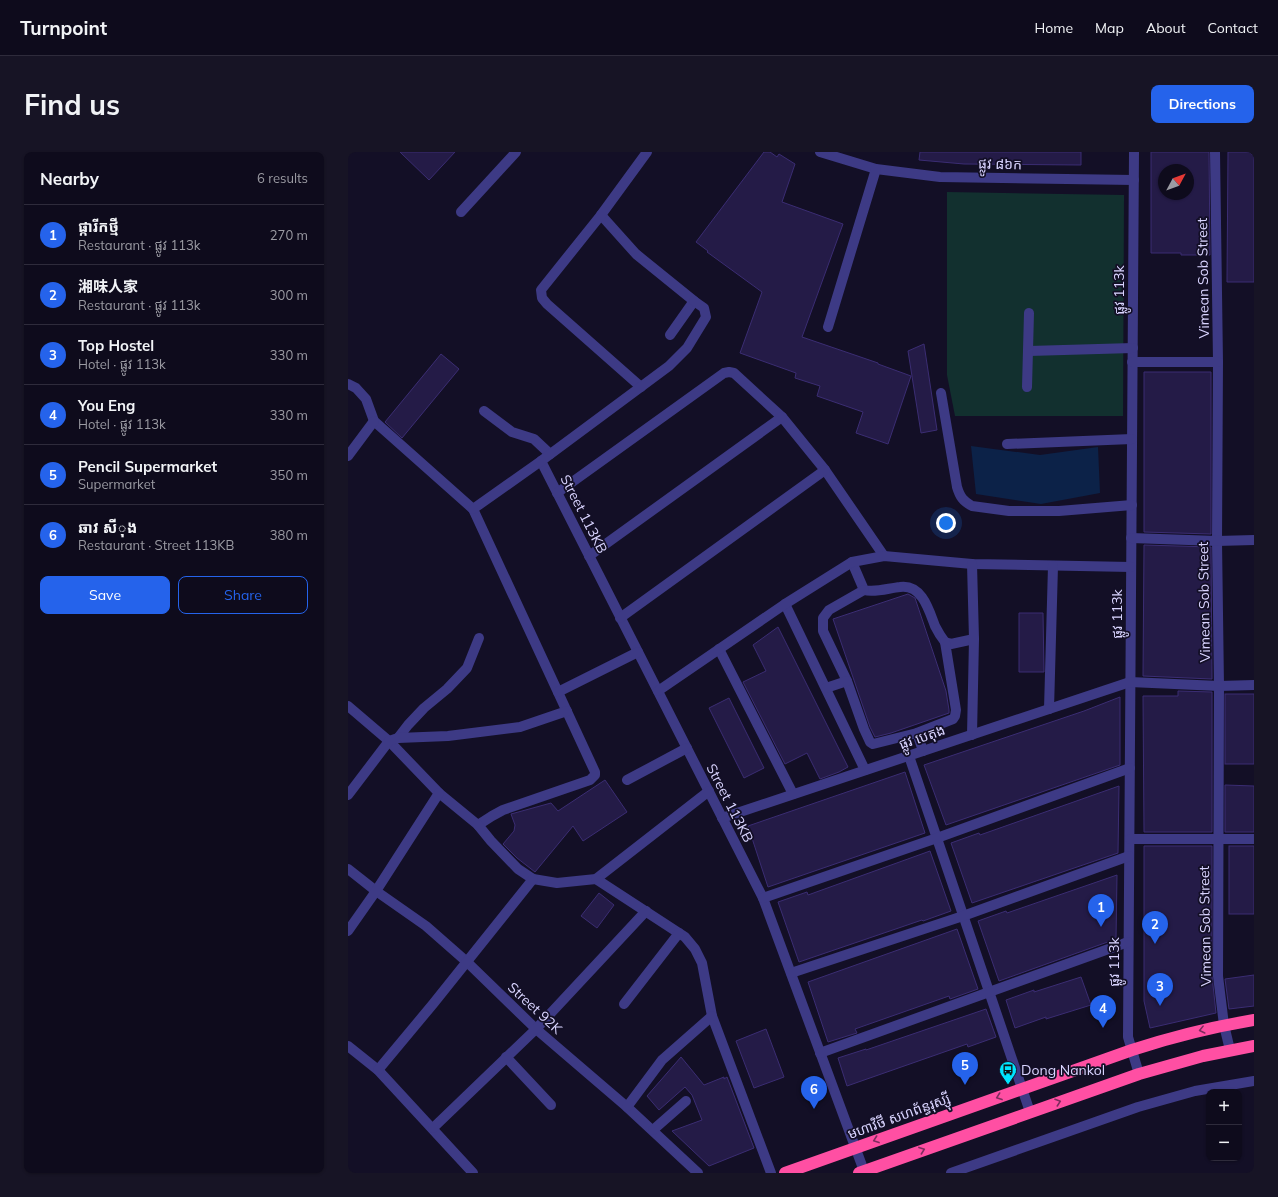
<!DOCTYPE html>
<meta charset="utf-8">
<style>
:root{--surface:#0e0b1c;--page:#171425;--text:#f1f3f6;--muted:#9b9ba3;--line:#2e2b3b;--accent:#2563eb}
body{margin:0;font-family:Mulish,"Noto Sans SC","Noto Sans Khmer",sans-serif;background:var(--page);color:var(--text)}
.controls{position:absolute;right:12px;bottom:12px;display:grid;overflow:hidden;border-radius:8px;box-shadow:0 1px 3px #0004}
.controls button{width:36px;height:36px;display:grid;place-items:center;padding:0;border:0;border-bottom:1px solid var(--line);background:var(--surface);color:var(--text);font:20px sans-serif}
.compass{position:absolute;left:810px;top:12px;width:36px;height:36px;border-radius:50%;background:var(--surface);box-shadow:0 1px 3px #0004;rotate:49deg}
.you{position:absolute;left:598px;top:371px;width:14px;height:14px;margin:-10px;border:3px solid #fff;border-radius:50%;background:#1a73e8;box-shadow:0 0 0 6px #1a73e833}
.badge{display:grid;place-items:center;width:26px;height:26px;border-radius:50%;background:var(--accent);color:#fff;font-size:13px;font-weight:700}
.pin{position:absolute;translate:-50% -33px;filter:drop-shadow(0 1px 2px #0008)}
.pin::after{content:'';position:absolute;top:21px;width:14px;height:12px;background:inherit;clip-path:polygon(0 0,100% 0,50% 100%)}
.list{margin:0;padding:0;list-style:none}
h2{display:flex;justify-content:space-between;align-items:center;height:52px;margin:0;padding:0 16px;font-size:17px}
h2 small{font-size:13px;font-weight:400;color:var(--muted)}
.list li{display:grid;grid-template-columns:26px 1fr auto;gap:12px;align-items:center;box-sizing:border-box;height:60px;padding:0 16px;border-top:1px solid var(--line)}
.list b{display:block;font-size:15px;white-space:nowrap}
.list p{margin:0;font-size:13px;white-space:nowrap;color:var(--muted)}
.list em{font-size:13px;font-style:normal;color:var(--muted)}
.actions{display:flex;gap:8px;padding:12px 16px}
.actions a{flex:1;padding:9px 0;border:1px solid var(--accent);border-radius:8px;text-align:center;font-size:14px;color:var(--accent)}
.actions .main{background:var(--accent);color:#fff}
.map{position:relative;flex:none;width:906px;height:1021px;overflow:hidden;border-radius:8px}
header{display:flex;align-items:center;gap:24px;box-sizing:border-box;height:56px;padding:0 20px;background:var(--surface);border-bottom:1px solid var(--line)}
header strong{font-size:19px}
nav{display:flex;gap:22px;margin-inline-start:auto;font-size:14px}
.intro{display:flex;align-items:center;justify-content:space-between;box-sizing:border-box;height:96px;padding:0 24px}
h1{margin:0;font-size:28px}
.button{padding:10px 18px;border-radius:8px;background:var(--accent);color:#fff;font-size:14px;font-weight:700}
main{display:flex;gap:24px;padding:0 24px}
aside{flex:1;background:var(--surface);border-radius:8px;box-shadow:0 1px 3px #0004}
.map>svg:first-child{display:block}
</style>
<header>
<strong>Turnpoint</strong>
<nav><a>Home</a><a>Map</a><a>About</a><a>Contact</a></nav>
</header>
<div class="intro"><h1>Find us</h1><a class="button">Directions</a></div>
<main>
<aside>
<h2>Nearby<small>6 results</small></h2>
<ul class="list">
<li><span class="badge">1</span><div><b>ផ្ការីកថ្មី</b><p>Restaurant · ផ្លូវ 113k</p></div><em>270 m</em></li>
<li><span class="badge">2</span><div><b>湘味人家</b><p>Restaurant · ផ្លូវ 113k</p></div><em>300 m</em></li>
<li><span class="badge">3</span><div><b>Top Hostel</b><p>Hotel · ផ្លូវ 113k</p></div><em>330 m</em></li>
<li><span class="badge">4</span><div><b>You Eng</b><p>Hotel · ផ្លូវ 113k</p></div><em>330 m</em></li>
<li><span class="badge">5</span><div><b>Pencil Supermarket</b><p>Supermarket</p></div><em>350 m</em></li>
<li><span class="badge">6</span><div><b>ឆាវ សីុង</b><p>Restaurant · Street 113KB</p></div><em>380 m</em></li>
</ul>
<div class="actions"><a class="main">Save</a><a>Share</a></div>
</aside>
<div class="map">
<svg width="906" height="1021" viewBox="0 0 906 1021">
<rect width="100%" height="100%" fill="#130f26"/>
<!-- green -->
<polygon fill="#12302f" points="599,40 776,43 775,264 607,264 599,223"/>
<!-- water -->
<polygon fill="#0c2248" points="623,294 692,303 750,295 752,341 693,352 628,342"/>
<!-- building -->
<g fill="#241b47" stroke="#3b2d73" fill-rule="evenodd">
<polygon points="52,0 107,0 81,28"/>
<polygon points="416,0 422,0 429,5 431,2 447,12 434,50 495,72 454,185 530,211 530,212 563,224 540,292 508,281 515,260 469,244 472,234 447,226 448,221 392,201 414,140 359,100 360,99 348,90"/>
<polygon points="572,0 733,0 733,13 616,12 571,8"/>
<path d="M803,0H861L862,103H833V101H803ZM816,18H840V42H816Z"/>
<polygon points="880,0 901,0 906,4 906,130 879,130"/>
<polygon points="576,192 589,278 573,281 560,199"/>
<polygon points="93,202 111,217 54,286 37,270"/>
<polygon points="796,220 863,220 863,382 796,380"/>
<polygon points="796,393 863,395 864,527 795,524"/>
<polygon points="560,442 567,446 598,539 601,558 601,561 543,581 527,585 522,575 485,467"/>
<polygon points="671,461 695,461 696,520 671,520"/>
<polygon points="430,475 500,615 491,620 472,627 459,601 437,612 395,530 418,519 405,493"/>
<polygon points="830,539 864,540 864,680 796,680 795,544 830,544"/>
<rect x="877" y="542" width="29" height="70"/>
<polygon points="772,545 772,613 598,673 576,613 736,559"/>
<polygon points="381,546 416,616 396,626 361,556"/>
<polygon points="557,620 577,681 420,735 400,674"/>
<polygon points="257,628 279,660 235,689 225,674 187,720 169,706 155,692 166,679 167,673 163,662 203,651 210,659"/>
<polygon points="877,633 906,634 906,680 877,680"/>
<polygon points="771,634 770,701 624,751 603,691 631,681 632,683"/>
<polygon points="796,694 864,694 864,824 868,861 802,876 796,849"/>
<rect x="881" y="694" width="25" height="68"/>
<polygon points="582,699 603,759 575,769 574,768 451,810 430,750 459,740 460,743"/>
<polygon points="769,723 768,787 651,829 630,769 658,759 659,761"/>
<polygon points="251,741 266,753 249,776 233,764"/>
<polygon points="609,777 630,837 602,847 601,844 507,877 509,881 480,890 460,830"/>
<polygon points="906,823 906,854 881,857 877,827"/>
<polygon points="733,825 743,853 698,867 698,865 667,876 658,848 686,838 686,840"/>
<polygon points="638,857 648,885 620,895 619,892 499,934 490,906 518,897 518,898"/>
<polygon points="418,877 436,925 406,936 388,889"/>
<polygon points="333,905 356,933 376,925 376,927 379,925 406,996 361,1014 324,979 354,968 344,943 337,935 311,958 299,944"/>
</g>
<g fill="none" stroke-linecap="round" stroke-linejoin="round">
<!-- minor -->
<g stroke="#3d3a85" stroke-width="10">
<polyline points="472,0 528,17 592,25 786,28"/>
<polyline points="786,0 780,885 791,922"/>
<polyline points="867,0 870,210 869,389 871,534 870,824 876,873 882,898"/>
<polyline points="113,60 168,0"/>
<polyline points="253,63 288,102 346,149 322,183"/>
<polyline points="480,175 528,17"/>
<polyline points="681,199 785,196"/>
<polyline points="784,210 870,210"/>
<polyline points="0,232 8,236 18,247 26,269 125,357 247,620 247,623 242,628 155,658 144,664 130,673"/>
<polyline points="293,235 199,152 194,146 193,138 253,63 299,0"/>
<polyline points="679,235 681,161"/>
<path d="M593,241L609,335C612,345 615,349 624,354L661,359H711L784,353"/>
<polyline points="136,259 164,280 186,287 202,302"/>
<polyline points="659,292 784,287"/>
<polyline points="0,304 26,269"/>
<polyline points="193,309 415,746 516,1019"/>
<polyline points="209,341 376,221 381,220 386,221 434,265 477,318 536,404"/>
<polyline points="125,357 193,309 321,214 339,196 358,165 356,156 346,149"/>
<polyline points="783,386 869,389 906,388"/>
<polyline points="241,404 434,265"/>
<path d="M504,410L516,438C527,441 541,436 552,435C574,432 581,458 587,474C590,480 593,485 597,490L603,492L626,487"/>
<polyline points="516,438 481,458 475,466 475,479 499,529 516,577 522,590 525,592 569,581 605,567 607,564 608,558 597,490"/>
<polyline points="437,452 517,618"/>
<polyline points="272,466 477,318"/>
<polyline points="371,497 445,642"/>
<polyline points="478,536 499,529"/>
<polyline points="310,539 437,452 504,410 536,404 624,412 783,415"/>
<polyline points="210,540 290,500"/>
<polyline points="0,554 41,589 91,641 130,673 143,689 170,717 185,727 209,731 248,727 361,639"/>
<polyline points="701,557 705,414"/>
<polyline points="569,581 575,599"/>
<polyline points="624,583 626,487 624,412"/>
<polyline points="50,586 60,573 76,556 99,537 119,516 131,486"/>
<polyline points="561,604 682,960"/>
<polyline points="279,628 339,596"/>
<polyline points="0,643 41,589 50,586 100,584 172,575 219,559"/>
<polyline points="374,666 782,530 871,534 906,533"/>
<polyline points="782,687 906,687"/>
<polyline points="0,717 28,739 78,774 119,810 188,877 279,955 350,1021"/>
<polyline points="248,727 337,785 347,797 354,811 364,864 423,1021"/>
<polyline points="415,746 589,686 782,616"/>
<polyline points="0,779 28,739 91,641"/>
<polyline points="443,821 615,764 781,704"/>
<polyline points="276,852 331,781"/>
<polyline points="0,894 30,918 125,1021"/>
<polyline points="472,901 780,790"/>
<polyline points="158,905 203,953"/>
<polyline points="30,918 85,852 185,727"/>
<polyline points="279,955 314,908 364,864"/>
<polyline points="85,976 188,877 298,759"/>
<polyline points="305,978 338,949"/>
<polyline points="603,1021 790,955 847,939 906,929"/>
</g>
<!-- highway -->
<g stroke="#ff4fa3" stroke-width="12">
<path d="M437,1021L784,898C824,885 864,875 906,868"/>
<polyline points="511,1021 791,922 855,904 906,894"/>
</g>
</g>
<!-- one-way arrows -->
<defs><path id="oneway-chevron" d="M-2-3.5L2.5 0L-2 3.5" fill="none" stroke-width="1.6" stroke-linecap="round" stroke-linejoin="round"/></defs>
<g stroke="#7d2c5e">
<use href="#oneway-chevron" transform="translate(854 878) rotate(166)"/>
<use href="#oneway-chevron" transform="translate(651 945) rotate(160)"/>
<use href="#oneway-chevron" transform="translate(710 950) rotate(-19)"/>
<use href="#oneway-chevron" transform="translate(528 988) rotate(160)"/>
<use href="#oneway-chevron" transform="translate(574 998) rotate(-20)"/>
</g>
<!-- icons -->
<defs>
<symbol id="bus-pin" viewBox="-11 -11 22 30"><path d="M0 17L-7.5 6A9.5 9.5 0 1 1 7.5 6Z" fill="#00e5ff" stroke="#130f26"/><path d="M-5-6H5V4H4V6H2V4H-2V6H-4V4H-5ZM-3.5-4V0h7V-4ZM-3.5 1.2v1.5H-2V1.2ZM2 1.2v1.5H3.5V1.2Z" fill="#111"/></symbol>
</defs>
<g fill-rule="evenodd">
<use href="#bus-pin" x="650" y="908" width="20" height="27"/>
</g>
<g text-anchor="middle" dominant-baseline="central" stroke-width="3.5" stroke-linejoin="round" paint-order="stroke">
<!-- street labels -->
<g font-size="14" fill="#d9d4ff" stroke="#130f26">
<text transform="translate(652 12) rotate(1)">ផ្លូវ ៨៦ក</text>
<text transform="translate(855 126) rotate(-91)">Vimean Sob Street</text>
<text transform="translate(771 138) rotate(-90)">ផ្លូវ 113k</text>
<text transform="translate(236 362) rotate(63)">Street 113KB</text>
<text transform="translate(856 450) rotate(-91)">Vimean Sob Street</text>
<text transform="translate(769 462) rotate(-90)">ផ្លូវ 113k</text>
<text transform="translate(574 585) rotate(-19)">ផ្លូវ បេតុង</text>
<text transform="translate(382 651) rotate(63)">Street 113KB</text>
<text transform="translate(857 774) rotate(-91)">Vimean Sob Street</text>
<text transform="translate(766 810) rotate(-90)">ផ្លូវ 113k</text>
<text transform="translate(187 856) rotate(43)">Street 92K</text>
<text transform="translate(551 964) rotate(-20)">មហាវិថី សហព័ន្ធរុស្ស៊ី</text>
</g>
<!-- poi labels -->
<g font-size="14" fill="#d9d4ff" stroke="#130f26" text-anchor="start">
<text x="673" y="918">Dong Nankol</text>
</g>
</g>
</svg>
<div class="controls">
<button>+</button>
<button>−</button>
</div>
<svg class="compass" viewBox="-18 -18 36 36"><path d="M0-13l5 13h-10z" fill="#e53935"/><path d="M0 13l5-13h-10z" fill="#9b9ba3"/></svg>
<div class="you"></div>
<div class="pin badge" style="left:753px;top:775px">1</div>
<div class="pin badge" style="left:807px;top:792px">2</div>
<div class="pin badge" style="left:812px;top:854px">3</div>
<div class="pin badge" style="left:755px;top:876px">4</div>
<div class="pin badge" style="left:617px;top:933px">5</div>
<div class="pin badge" style="left:466px;top:957px">6</div>
</div>
</main>
